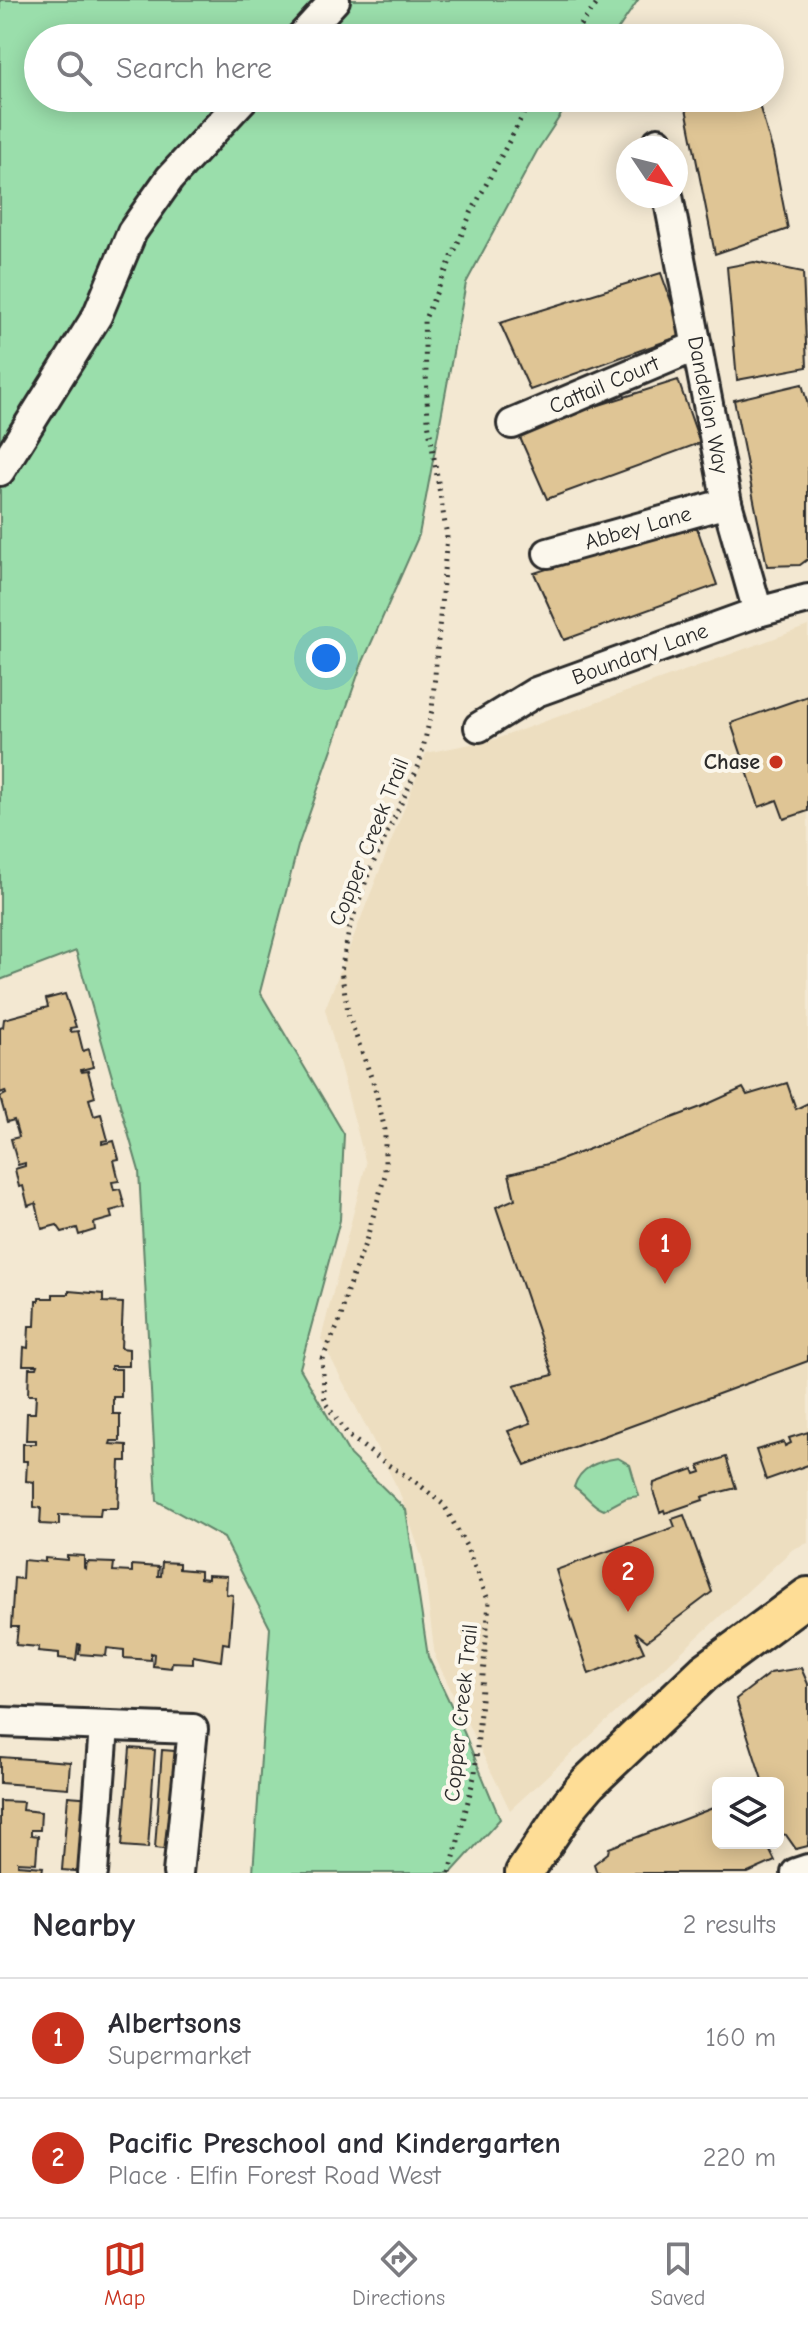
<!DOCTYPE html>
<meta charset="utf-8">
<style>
:root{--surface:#fff;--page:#f7f7f7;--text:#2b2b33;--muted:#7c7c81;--line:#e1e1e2;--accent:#c8321e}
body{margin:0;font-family:"Comic Neue",sans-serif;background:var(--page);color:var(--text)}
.controls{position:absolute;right:24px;bottom:24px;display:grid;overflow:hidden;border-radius:12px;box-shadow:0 4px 20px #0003}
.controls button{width:72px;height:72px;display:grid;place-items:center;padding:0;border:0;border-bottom:2px solid var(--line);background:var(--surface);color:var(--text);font:40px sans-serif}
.compass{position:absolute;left:616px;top:136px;width:72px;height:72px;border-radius:50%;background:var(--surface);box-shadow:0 4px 20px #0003;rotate:125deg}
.you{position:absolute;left:326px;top:658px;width:28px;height:28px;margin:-20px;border:6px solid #fff;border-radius:50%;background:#1a73e8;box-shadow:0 0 0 12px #1a73e833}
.badge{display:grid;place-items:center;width:52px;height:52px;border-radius:50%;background:var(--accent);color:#fff;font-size:26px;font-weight:700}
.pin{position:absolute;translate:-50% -66px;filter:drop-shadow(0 2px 4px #0008)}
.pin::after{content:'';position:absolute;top:42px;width:28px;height:24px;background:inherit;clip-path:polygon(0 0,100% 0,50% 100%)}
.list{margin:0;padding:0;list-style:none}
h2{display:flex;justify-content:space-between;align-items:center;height:104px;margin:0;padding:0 32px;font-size:34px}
h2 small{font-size:26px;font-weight:400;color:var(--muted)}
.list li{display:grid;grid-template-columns:52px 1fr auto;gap:24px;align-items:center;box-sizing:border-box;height:120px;padding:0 32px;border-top:2px solid var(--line)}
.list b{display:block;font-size:30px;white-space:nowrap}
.list p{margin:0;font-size:26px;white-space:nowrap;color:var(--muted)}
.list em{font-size:26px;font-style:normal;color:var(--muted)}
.icon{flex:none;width:44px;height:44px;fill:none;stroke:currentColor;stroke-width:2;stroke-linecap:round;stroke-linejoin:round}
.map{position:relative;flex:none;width:808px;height:1873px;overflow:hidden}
.search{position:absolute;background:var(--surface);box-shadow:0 4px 20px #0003;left:24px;right:24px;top:24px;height:88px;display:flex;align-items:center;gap:20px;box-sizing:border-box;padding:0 28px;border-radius:44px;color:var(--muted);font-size:30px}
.sheet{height:344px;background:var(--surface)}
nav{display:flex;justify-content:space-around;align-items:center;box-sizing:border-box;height:112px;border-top:2px solid var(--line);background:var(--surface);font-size:22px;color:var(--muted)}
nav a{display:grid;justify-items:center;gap:4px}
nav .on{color:var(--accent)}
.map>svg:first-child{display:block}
</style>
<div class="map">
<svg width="808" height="1873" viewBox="0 0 808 1873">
<rect width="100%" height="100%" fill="#f3e8d2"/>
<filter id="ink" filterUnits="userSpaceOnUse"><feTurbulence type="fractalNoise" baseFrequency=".0125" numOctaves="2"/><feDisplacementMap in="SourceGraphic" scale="16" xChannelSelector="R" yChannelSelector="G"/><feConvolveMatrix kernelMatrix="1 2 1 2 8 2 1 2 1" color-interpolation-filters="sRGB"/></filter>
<g filter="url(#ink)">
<!-- built -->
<polygon fill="#eddec0" points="808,626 808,1543 793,1549 510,1810 435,1657 423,1561 399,1491 321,1339 366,1164 325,1009 426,753 496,739"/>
<!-- green -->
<g fill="#9adeab" stroke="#62846b" stroke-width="2">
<polygon points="0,0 638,0 612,38 38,38 38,98 572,98 537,151 466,283 419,535 361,666 298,846 260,992 344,1134 340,1220 300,1368 350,1455 406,1510 428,1657 463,1730 500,1819 451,1873 253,1873 270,1628 224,1538 157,1501 139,1171 76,951 0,980"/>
<path d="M618,1458L630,1465L639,1496L626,1498L604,1510C590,1505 587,1494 574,1487C580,1467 598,1461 618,1458Z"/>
</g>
<!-- building -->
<g fill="#dfc595" stroke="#2b2b2b" stroke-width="2">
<polygon points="684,98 757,98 773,152 788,229 715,254"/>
<polygon points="754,262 803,272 807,367 737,380 727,267"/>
<polygon points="661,273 683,335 530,390 500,323"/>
<polygon points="678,380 700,443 547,499 517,431"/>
<polygon points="802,384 808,405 808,559 800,565 767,566 734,400"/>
<polygon points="695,522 717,585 564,640 534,573"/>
<polygon points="808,696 808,811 784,819 777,800 759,807 731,723"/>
<polygon points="65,994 76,1027 70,1028 71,1032 78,1031 83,1051 89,1049 93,1067 81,1070 82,1072 88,1071 95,1097 89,1099 94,1116 101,1114 108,1140 102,1141 102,1144 114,1141 119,1159 114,1160 119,1181 112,1182 114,1190 120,1189 125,1207 110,1211 112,1218 94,1223 95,1230 79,1235 77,1228 62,1232 57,1225 42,1229 36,1203 28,1206 23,1186 19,1187 15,1169 25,1166 25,1163 18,1165 11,1139 19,1137 14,1120 7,1122 0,1097 6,1094 5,1091 0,1093 0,1028 3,1027 4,1019 48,1007 46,999"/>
<polygon points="787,1083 796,1109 808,1103 808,1361 525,1465 508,1431 531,1423 514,1385 553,1375 496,1207 515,1199 509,1174 552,1163 701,1107 743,1088 747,1095"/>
<polygon points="69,1291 103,1294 103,1302 123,1303 121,1348 129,1349 129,1366 111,1366 111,1369 121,1369 121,1397 113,1397 113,1414 120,1414 120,1441 111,1441 110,1444 127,1445 127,1461 120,1461 118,1508 101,1508 100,1516 59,1515 59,1525 40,1524 41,1508 34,1507 34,1482 26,1481 27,1461 23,1461 23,1444 36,1444 36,1440 26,1440 27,1413 35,1413 36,1395 28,1395 29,1368 37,1368 38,1365 23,1365 24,1347 28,1348 29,1326 35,1326 36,1301 39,1301 39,1298 53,1298 53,1294 69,1294"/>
<polygon points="808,1432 808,1465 766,1480 756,1450 784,1442 785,1446 791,1443 789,1438"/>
<polygon points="726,1457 736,1488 709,1495 702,1497 703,1500 665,1513 664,1510 660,1512 653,1491 654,1483 693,1469 695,1474 701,1472 699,1466"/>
<polygon points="684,1515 712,1592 647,1641 635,1632 644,1652 589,1674 556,1570 675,1527 672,1519"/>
<polygon points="67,1555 84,1556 84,1568 86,1569 87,1562 114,1563 113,1571 132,1572 132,1565 159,1567 158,1576 161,1576 162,1562 179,1563 179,1569 200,1571 200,1578 208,1579 208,1575 227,1576 226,1594 233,1595 229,1644 223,1643 221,1661 193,1656 193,1663 172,1662 171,1668 153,1666 154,1654 151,1653 151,1660 124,1658 124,1650 107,1648 106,1656 79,1654 80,1645 78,1644 76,1660 59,1658 59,1653 38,1651 39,1647 16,1645 18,1627 11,1627 14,1578 22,1579 23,1560 45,1562 45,1558 67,1560"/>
<polygon points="801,1668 808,1684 808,1846 796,1849 786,1835 780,1834 778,1783 763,1783 736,1699 770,1673"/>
<polygon points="130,1748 155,1750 148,1848 122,1846"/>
<polygon points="162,1750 188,1752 180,1851 155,1848"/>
<polygon points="0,1757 70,1762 68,1788 0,1783"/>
<polygon points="68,1796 93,1798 87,1872 62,1870"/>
<polygon points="0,1801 23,1802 22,1810 41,1812 40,1830 31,1830 31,1835 38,1836 36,1863 18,1862 18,1865 43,1867 42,1873 0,1873"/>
<polygon points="718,1806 718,1843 766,1843 775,1861 748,1873 597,1873 594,1864 608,1853 609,1848"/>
</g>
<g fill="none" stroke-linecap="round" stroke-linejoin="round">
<defs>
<g id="minor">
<polyline points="300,38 335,0"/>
<polyline points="658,142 659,148"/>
<polyline points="668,196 727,503 758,612"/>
<polyline points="512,424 697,346"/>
<polyline points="0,471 97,316 132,232 170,178 244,98"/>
<polyline points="548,553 727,503"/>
<polyline points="479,727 536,692 758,612 808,599"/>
<polyline points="0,1722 193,1729 178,1873"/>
<polyline points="93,1873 104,1727"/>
<polyline points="796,1873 808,1869"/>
</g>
<polyline id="major" points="524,1873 571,1803 588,1783 705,1672 808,1596"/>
</defs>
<!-- minor casing -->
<use href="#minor" stroke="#2b2b2b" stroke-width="34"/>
<!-- major casing -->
<use href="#major" stroke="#2b2b2b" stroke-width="42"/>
<!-- path -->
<g stroke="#2b2b2b" stroke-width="5" stroke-dasharray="2 6" stroke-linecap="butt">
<polyline points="570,38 600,0"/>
<polyline points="450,1873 475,1773 489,1602 466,1546 444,1505 416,1482 385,1463 349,1436 325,1403 322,1359 340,1321 347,1291 366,1241 385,1175 385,1130 374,1085 349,1017 341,971 350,926 369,872 419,765 432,710 447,536 428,422 424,321 471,213 532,98"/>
</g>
<!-- minor -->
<use href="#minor" stroke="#fbf7ec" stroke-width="28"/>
<!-- major -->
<use href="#major" stroke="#fedd96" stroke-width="36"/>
</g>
</g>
<!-- markers -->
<circle fill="#c8321e" stroke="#fbf7ec" stroke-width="3" cx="776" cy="762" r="8"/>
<g text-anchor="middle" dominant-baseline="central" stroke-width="8" stroke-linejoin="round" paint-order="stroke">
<!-- street labels -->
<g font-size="22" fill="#2b2b2b" stroke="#fbf7ec">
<text transform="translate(604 385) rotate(-23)">Cattail Court</text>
<text transform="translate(708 405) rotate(79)">Dandelion Way</text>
<text transform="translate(638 528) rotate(-16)">Abbey Lane</text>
<text transform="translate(640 654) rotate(-20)">Boundary Lane</text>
<text transform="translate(369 842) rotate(-68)">Copper Creek Trail</text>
<text transform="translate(461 1713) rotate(-84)">Copper Creek Trail</text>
</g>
<!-- poi labels -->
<g font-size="22" font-weight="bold" fill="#2b2b2b" stroke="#fbf7ec" text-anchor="end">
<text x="760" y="762">Chase</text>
</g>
</g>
</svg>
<div class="controls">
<button><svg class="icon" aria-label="layers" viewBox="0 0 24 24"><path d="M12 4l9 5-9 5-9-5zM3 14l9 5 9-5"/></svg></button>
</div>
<svg class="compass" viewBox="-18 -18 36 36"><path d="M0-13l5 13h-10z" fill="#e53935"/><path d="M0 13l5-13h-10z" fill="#7c7c81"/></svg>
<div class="you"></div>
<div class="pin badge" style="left:665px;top:1284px">1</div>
<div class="pin badge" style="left:628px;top:1612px">2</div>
<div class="search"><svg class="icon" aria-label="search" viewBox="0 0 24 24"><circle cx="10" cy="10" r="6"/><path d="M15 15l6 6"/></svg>Search here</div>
</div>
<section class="sheet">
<h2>Nearby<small>2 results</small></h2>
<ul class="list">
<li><span class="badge">1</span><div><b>Albertsons</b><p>Supermarket</p></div><em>160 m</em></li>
<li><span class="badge">2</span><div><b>Pacific Preschool and Kindergarten</b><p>Place · Elfin Forest Road West</p></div><em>220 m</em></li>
</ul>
</section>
<nav>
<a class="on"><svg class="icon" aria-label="map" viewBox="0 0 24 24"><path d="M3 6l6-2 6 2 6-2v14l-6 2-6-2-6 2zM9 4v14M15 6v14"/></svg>Map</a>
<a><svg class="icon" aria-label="directions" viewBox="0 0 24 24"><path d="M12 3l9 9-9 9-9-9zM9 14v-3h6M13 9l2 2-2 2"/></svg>Directions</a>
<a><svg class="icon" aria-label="saved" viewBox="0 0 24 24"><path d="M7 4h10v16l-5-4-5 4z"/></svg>Saved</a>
</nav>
